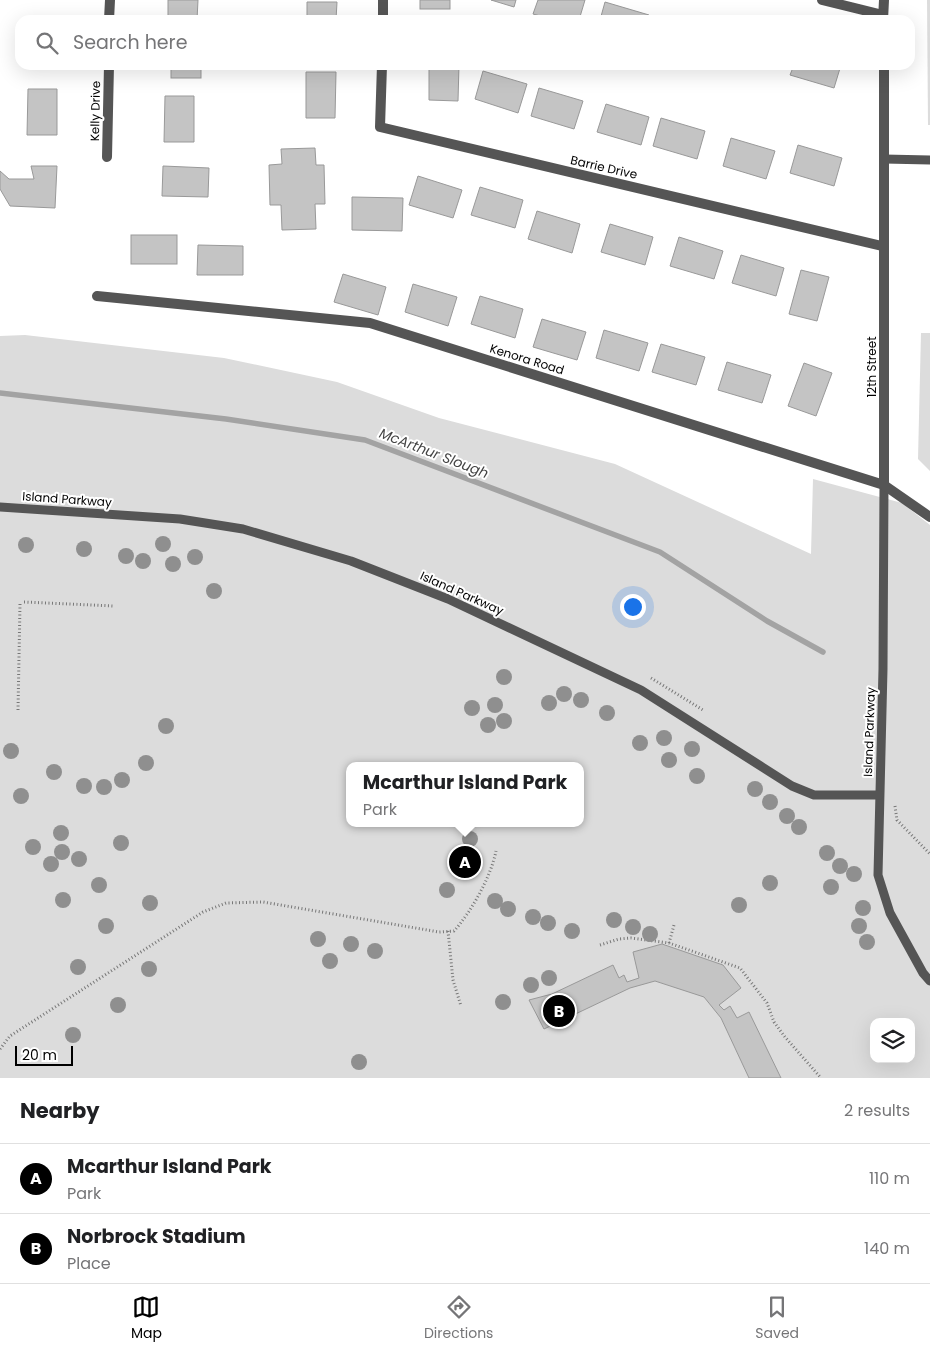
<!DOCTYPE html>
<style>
:root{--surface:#fff;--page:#f6f6f6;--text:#202124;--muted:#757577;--line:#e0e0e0;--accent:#000}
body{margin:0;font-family:Poppins,sans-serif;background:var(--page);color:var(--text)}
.controls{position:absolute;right:15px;bottom:15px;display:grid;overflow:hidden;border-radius:10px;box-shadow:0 5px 20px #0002}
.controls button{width:45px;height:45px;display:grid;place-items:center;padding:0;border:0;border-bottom:1px solid var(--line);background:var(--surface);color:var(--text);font:25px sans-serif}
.scale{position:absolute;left:15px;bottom:12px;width:58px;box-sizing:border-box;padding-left:5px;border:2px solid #000;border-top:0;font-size:14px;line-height:18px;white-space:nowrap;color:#000;-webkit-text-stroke:4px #fff;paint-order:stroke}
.you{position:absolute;left:632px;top:606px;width:18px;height:18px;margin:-12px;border:4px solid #fff;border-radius:50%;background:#1a73e8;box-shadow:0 0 0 8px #1a73e833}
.badge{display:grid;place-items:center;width:32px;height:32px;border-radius:50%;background:var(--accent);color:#fff;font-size:16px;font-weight:700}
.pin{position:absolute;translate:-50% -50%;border:2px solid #fff;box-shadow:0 1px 5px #0006}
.popup{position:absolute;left:346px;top:762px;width:238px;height:65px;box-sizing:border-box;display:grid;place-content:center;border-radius:10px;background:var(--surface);filter:drop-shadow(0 1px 4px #0005);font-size:16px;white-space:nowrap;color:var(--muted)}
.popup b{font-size:19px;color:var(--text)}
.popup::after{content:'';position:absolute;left:50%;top:100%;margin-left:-10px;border:10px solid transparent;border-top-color:var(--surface)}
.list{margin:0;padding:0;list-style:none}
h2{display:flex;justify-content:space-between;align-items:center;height:65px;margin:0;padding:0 20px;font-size:21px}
h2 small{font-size:16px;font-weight:400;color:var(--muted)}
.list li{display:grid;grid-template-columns:32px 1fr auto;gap:15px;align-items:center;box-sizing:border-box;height:70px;padding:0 20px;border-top:1px solid var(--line)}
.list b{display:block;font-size:19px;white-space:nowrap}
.list p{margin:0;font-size:16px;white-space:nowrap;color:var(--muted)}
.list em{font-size:16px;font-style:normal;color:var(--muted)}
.icon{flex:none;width:28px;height:28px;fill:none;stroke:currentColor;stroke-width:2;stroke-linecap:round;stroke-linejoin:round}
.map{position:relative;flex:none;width:930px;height:1078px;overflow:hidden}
.search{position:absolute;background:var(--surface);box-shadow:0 5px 20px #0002;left:15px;right:15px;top:15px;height:55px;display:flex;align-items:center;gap:12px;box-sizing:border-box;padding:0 18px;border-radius:15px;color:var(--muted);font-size:19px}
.sheet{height:205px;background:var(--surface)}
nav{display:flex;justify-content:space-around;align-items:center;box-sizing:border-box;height:70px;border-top:1px solid var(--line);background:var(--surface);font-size:14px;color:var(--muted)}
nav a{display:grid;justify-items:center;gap:2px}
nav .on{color:var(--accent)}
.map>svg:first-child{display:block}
</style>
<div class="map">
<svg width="930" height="1078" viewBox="0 0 930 1078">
<rect width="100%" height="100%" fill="#fff"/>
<!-- green -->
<g fill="#dcdcdc" fill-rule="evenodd">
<polygon points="927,0 930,0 930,125 928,125"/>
<polygon points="921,333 930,333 930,471 918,459"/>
<path d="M25,335L224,358L337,382L439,418L615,464L811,554L813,479L902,503L930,525V1078H0V336ZM350,766H580V823H350ZM874,1022H911V1059H874Z"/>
</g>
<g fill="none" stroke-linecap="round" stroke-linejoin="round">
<!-- stream -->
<polyline stroke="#a3a3a3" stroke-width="5.5" points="0,393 226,419 365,440 660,552 767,621 823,652"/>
</g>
<!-- building -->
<g fill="#c4c4c4" stroke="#999">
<polygon points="168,0 198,0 197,20 168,20"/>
<rect x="420" y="0" width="30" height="9"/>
<polygon points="491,0 516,0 514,7"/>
<polygon points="538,0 585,0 579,20 555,20 533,14"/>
<polygon points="307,2 337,2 336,20 307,20"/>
<polygon points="605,2 649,15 647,20 600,20"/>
<rect x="29" y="65" width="29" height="2"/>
<rect x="171" y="65" width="30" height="13"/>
<polygon points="429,65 459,65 458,101 429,100"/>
<polygon points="794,65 841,65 834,88 790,75"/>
<polygon points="483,71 527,84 518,113 475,99"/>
<polygon points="306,72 336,72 335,118 306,118"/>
<polygon points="539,88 583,101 574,129 531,116"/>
<polygon points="28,89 57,89 57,135 27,135"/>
<polygon points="165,96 194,96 194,142 164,142"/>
<polygon points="606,104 649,117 641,145 597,132"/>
<polygon points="661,118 705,131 697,159 653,146"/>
<polygon points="731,138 775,151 766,179 723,166"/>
<polygon points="798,145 842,158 834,186 790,173"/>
<polygon points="315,148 316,165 324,165 325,204 315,204 316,229 282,230 281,205 270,205 269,165 282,164 281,149"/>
<polygon points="31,166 57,166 55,208 10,206 0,189 0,171 9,179 34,179"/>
<polygon points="163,166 209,168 208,197 162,196"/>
<polygon points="418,176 462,190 453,218 409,205"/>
<polygon points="480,187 523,200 515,228 471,215"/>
<polygon points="352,197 403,198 402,231 352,230"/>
<polygon points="537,211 580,224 572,253 528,239"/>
<polygon points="610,224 653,237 645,265 601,252"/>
<rect x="131" y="235" width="46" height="29"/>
<polygon points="679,237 723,251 714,279 670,266"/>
<polygon points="198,245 243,246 243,275 197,275"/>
<polygon points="741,255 784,268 776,296 732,283"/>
<polygon points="801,270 829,277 817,321 789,314"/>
<polygon points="343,274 386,287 378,315 334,302"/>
<polygon points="413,284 457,297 448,326 405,312"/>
<polygon points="480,296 523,309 515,338 471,324"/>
<polygon points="542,319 586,332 577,360 533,347"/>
<polygon points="604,330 648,343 639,371 596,358"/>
<polygon points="661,344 705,357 696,385 652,372"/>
<polygon points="727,362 771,375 762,403 718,390"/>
<polygon points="804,363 832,373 816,416 788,406"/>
<polygon points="662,944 723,965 741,988 719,1005 724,1010 730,1006 737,1018 749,1012 781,1078 749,1078 721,1018 704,997 655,981 630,988 544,1029 529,1000 552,994 613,965 619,978 624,975 627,982 639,978 633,952"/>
</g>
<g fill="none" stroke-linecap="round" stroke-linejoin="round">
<!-- path -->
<g stroke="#777" stroke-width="3" stroke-dasharray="1 2.5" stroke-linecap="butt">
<polyline points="24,602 114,606"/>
<polyline points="651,678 703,710"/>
<polyline points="18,710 20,604"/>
<polyline points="895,806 897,820 930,854"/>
<polyline points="448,931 453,980 461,1006"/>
<polyline points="669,943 674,925"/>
<polyline points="600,945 619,939 631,938 669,943 740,968 767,1003 774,1022 785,1037 821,1078"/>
<path d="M0,1049L10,1036L203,912L226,903L263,902L439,932L454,931C471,912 491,877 496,851"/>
</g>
<!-- service -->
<g stroke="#555" stroke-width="9">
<polyline points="884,159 930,160"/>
<polyline points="884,485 883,669 878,875 890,913 923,973 930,981"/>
<polyline points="0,507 180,519 243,529 351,561 448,599 641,690 792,786 814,795 879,795"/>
</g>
<!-- minor -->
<g stroke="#555" stroke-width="10">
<polyline points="822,0 883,15"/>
<polyline points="109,20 110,0"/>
<polyline points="383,20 383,0"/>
<polyline points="382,65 380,127 882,246"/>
<polyline points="107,157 109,65"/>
<polyline points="97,296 370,323 884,485"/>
</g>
<!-- tertiary -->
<g stroke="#555" stroke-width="10">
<polyline points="883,20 884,0"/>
<polyline points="884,65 884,485 930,517"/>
</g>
</g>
<!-- trees -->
<g fill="#8f8f8f">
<circle cx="163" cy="544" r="8"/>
<circle cx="26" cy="545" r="8"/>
<circle cx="84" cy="549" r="8"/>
<circle cx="126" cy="556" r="8"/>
<circle cx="195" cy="557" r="8"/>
<circle cx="143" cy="561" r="8"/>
<circle cx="173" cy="564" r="8"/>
<circle cx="214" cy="591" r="8"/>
<circle cx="504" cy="677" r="8"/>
<circle cx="564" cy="694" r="8"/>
<circle cx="581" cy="700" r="8"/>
<circle cx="549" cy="703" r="8"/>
<circle cx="495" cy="705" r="8"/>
<circle cx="472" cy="708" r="8"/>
<circle cx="607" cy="713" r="8"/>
<circle cx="504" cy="721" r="8"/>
<circle cx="488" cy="725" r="8"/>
<circle cx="166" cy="726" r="8"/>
<circle cx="664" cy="738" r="8"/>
<circle cx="640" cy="743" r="8"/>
<circle cx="692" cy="749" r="8"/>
<circle cx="11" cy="751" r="8"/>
<circle cx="669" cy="760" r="8"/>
<circle cx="146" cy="763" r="8"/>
<circle cx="54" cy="772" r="8"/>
<circle cx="697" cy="776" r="8"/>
<circle cx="122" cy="780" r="8"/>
<circle cx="84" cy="786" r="8"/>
<circle cx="104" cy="787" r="8"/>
<circle cx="755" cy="789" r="8"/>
<circle cx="21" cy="796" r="8"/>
<circle cx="770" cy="802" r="8"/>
<circle cx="787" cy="816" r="8"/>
<circle cx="799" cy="827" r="8"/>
<circle cx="61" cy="833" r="8"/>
<circle cx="470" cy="839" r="8"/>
<circle cx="121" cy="843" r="8"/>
<circle cx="33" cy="847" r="8"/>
<circle cx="62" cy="852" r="8"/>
<circle cx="827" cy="853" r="8"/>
<circle cx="79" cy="859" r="8"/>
<circle cx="51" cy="864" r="8"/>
<circle cx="840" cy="866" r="8"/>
<circle cx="854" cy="874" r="8"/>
<circle cx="770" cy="883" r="8"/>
<circle cx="99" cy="885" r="8"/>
<circle cx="831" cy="887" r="8"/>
<circle cx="447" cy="890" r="8"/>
<circle cx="63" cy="900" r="8"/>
<circle cx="495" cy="901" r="8"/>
<circle cx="150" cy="903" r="8"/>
<circle cx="739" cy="905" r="8"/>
<circle cx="863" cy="908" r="8"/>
<circle cx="508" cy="909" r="8"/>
<circle cx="533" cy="917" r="8"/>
<circle cx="614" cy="920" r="8"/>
<circle cx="548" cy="923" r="8"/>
<circle cx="106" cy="926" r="8"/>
<circle cx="859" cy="926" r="8"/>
<circle cx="633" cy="927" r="8"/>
<circle cx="572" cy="931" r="8"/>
<circle cx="650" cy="934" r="8"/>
<circle cx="318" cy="939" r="8"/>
<circle cx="867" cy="942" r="8"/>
<circle cx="351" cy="944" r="8"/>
<circle cx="375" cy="951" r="8"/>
<circle cx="330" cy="961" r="8"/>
<circle cx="78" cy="967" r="8"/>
<circle cx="149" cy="969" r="8"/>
<circle cx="549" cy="978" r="8"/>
<circle cx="531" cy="985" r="8"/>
<circle cx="503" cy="1002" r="8"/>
<circle cx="118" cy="1005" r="8"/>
<circle cx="73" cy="1035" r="8"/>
<circle cx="359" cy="1062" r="8"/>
</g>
<g text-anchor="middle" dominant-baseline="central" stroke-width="4" stroke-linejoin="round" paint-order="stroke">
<!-- street labels -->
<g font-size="12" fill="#000" stroke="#fff">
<text transform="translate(95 111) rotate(-89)">Kelly Drive</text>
<text transform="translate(604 167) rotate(13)">Barrie Drive</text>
<text transform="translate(527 359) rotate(17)">Kenora Road</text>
<text transform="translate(871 367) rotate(-90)">12th Street</text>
<text transform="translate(67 499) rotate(4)">Island Parkway</text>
<text transform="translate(462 593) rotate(24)">Island Parkway</text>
<text transform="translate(869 732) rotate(-88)">Island Parkway</text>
</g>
<!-- water labels -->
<g font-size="14" font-style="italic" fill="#444" stroke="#fff">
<text transform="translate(434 453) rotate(21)">McArthur Slough</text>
</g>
</g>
</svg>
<div class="controls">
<button><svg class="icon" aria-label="layers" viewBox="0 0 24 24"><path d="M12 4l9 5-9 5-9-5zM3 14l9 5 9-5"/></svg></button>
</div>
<div class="scale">20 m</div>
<div class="you"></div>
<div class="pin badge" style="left:465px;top:862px">A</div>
<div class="popup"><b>Mcarthur Island Park</b>Park</div>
<div class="pin badge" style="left:559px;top:1011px">B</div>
<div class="search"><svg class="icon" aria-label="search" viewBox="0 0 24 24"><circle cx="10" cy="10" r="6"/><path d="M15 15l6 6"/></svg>Search here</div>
</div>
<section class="sheet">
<h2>Nearby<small>2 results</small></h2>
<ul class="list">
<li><span class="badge">A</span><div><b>Mcarthur Island Park</b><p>Park</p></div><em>110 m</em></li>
<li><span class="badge">B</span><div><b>Norbrock Stadium</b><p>Place</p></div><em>140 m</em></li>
</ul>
</section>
<nav>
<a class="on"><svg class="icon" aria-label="map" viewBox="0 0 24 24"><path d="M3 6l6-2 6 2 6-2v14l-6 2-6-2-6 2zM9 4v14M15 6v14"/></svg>Map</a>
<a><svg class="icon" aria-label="directions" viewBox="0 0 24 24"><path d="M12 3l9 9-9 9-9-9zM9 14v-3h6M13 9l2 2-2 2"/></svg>Directions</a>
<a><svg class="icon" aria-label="saved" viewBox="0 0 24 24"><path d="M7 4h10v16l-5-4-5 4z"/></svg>Saved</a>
</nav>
